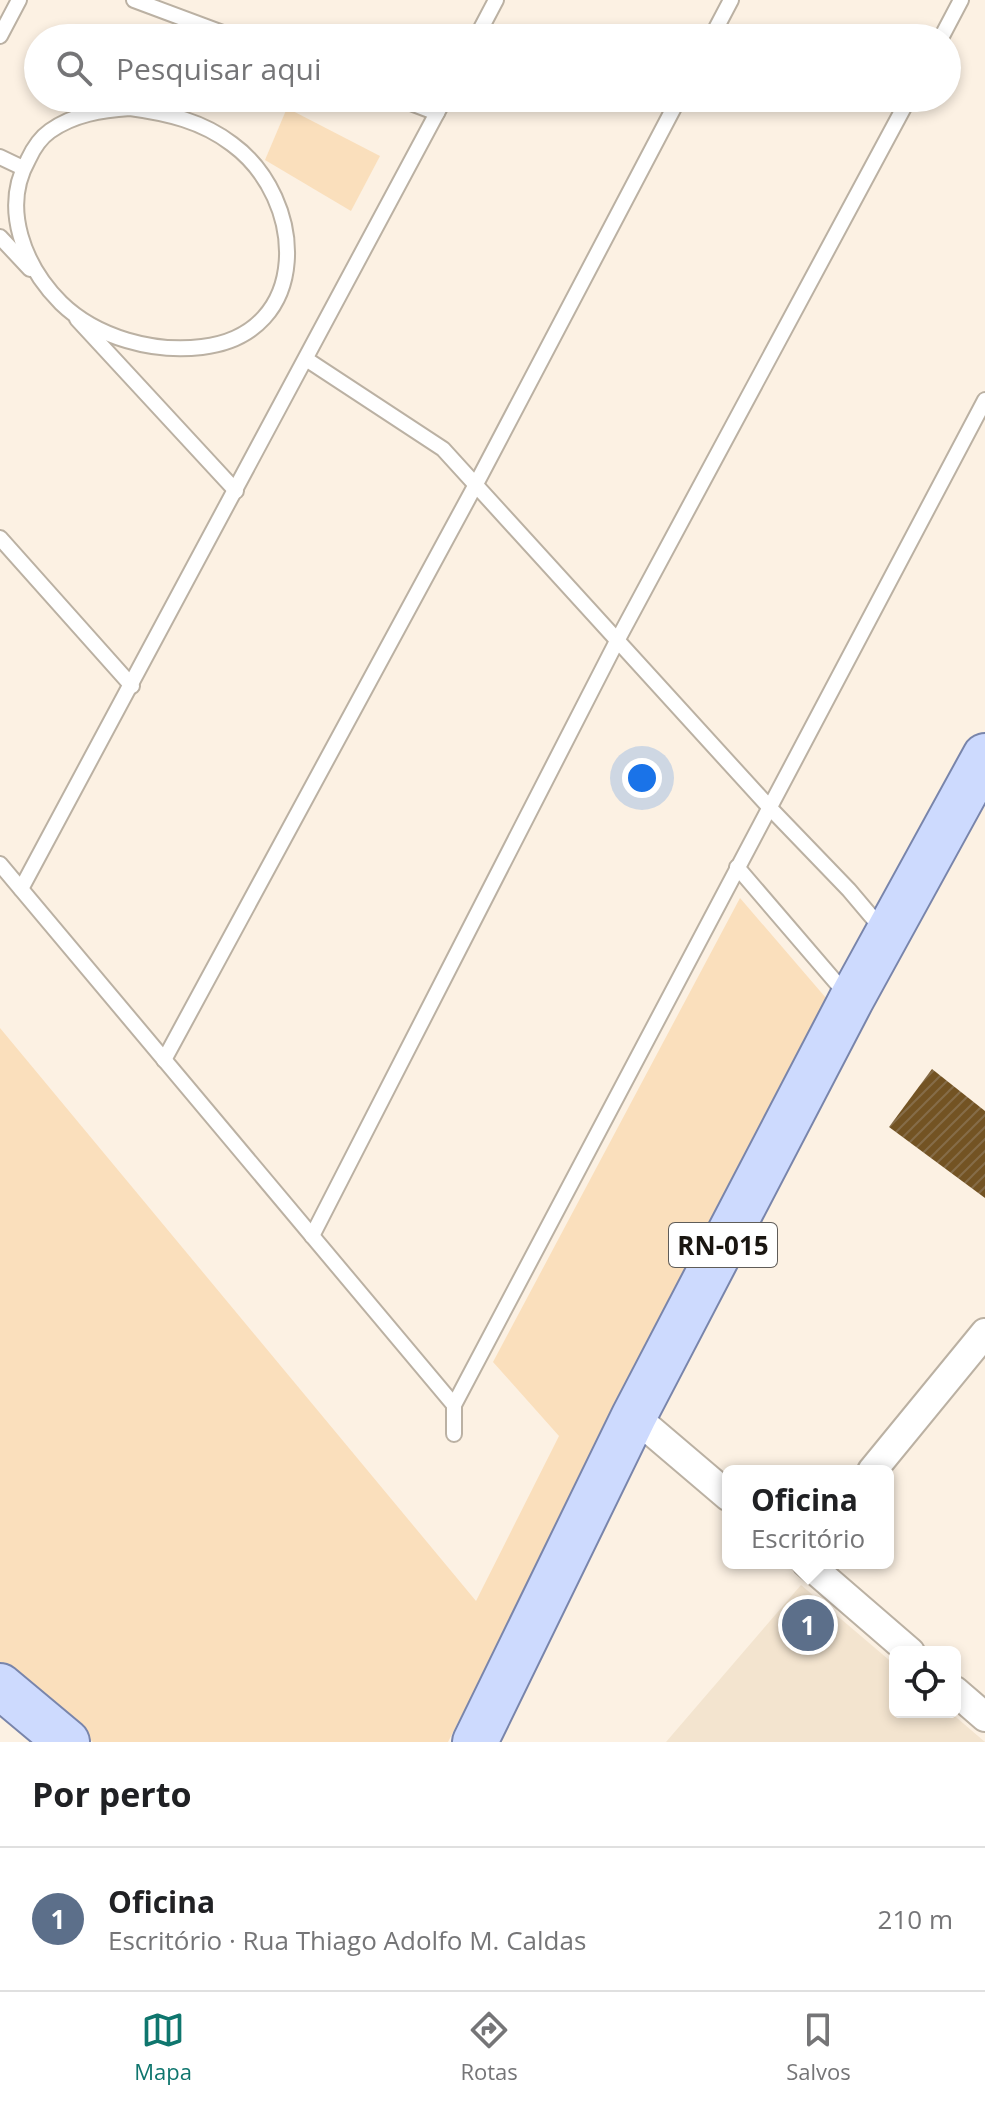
<!DOCTYPE html>
<html lang="pt">
<meta charset="utf-8">
<style>
:root{--surface:#fff;--page:#f2f2f2;--text:#202124;--muted:#757577;--line:#e0e0e0;--accent:#0f766e}
body{margin:0;font-family:"Open Sans",sans-serif;background:var(--page);color:var(--text)}
.controls{position:absolute;right:24px;bottom:24px;display:grid;overflow:hidden;border-radius:12px;box-shadow:0 4px 12px #0003}
.controls button{width:72px;height:72px;display:grid;place-items:center;padding:0;border:0;border-bottom:2px solid var(--line);background:var(--surface);color:var(--text);font:40px sans-serif}
.you{position:absolute;left:642px;top:778px;width:28px;height:28px;margin:-20px;border:6px solid #fff;border-radius:50%;background:#1a73e8;box-shadow:0 0 0 12px #1a73e833}
.badge{display:grid;place-items:center;width:52px;height:52px;border-radius:50%;background:var(--accent);color:#fff;font-size:26px;font-weight:700}
.pin{position:absolute;translate:-50% -50%;border:4px solid #fff;box-shadow:0 2px 8px #0006}
.popup{position:absolute;left:722px;top:1465px;width:172px;height:104px;box-sizing:border-box;display:grid;place-content:center;border-radius:12px;background:var(--surface);filter:drop-shadow(0 2px 6px #0005);font-size:26px;white-space:nowrap;color:var(--muted)}
.popup b{font-size:30px;color:var(--text)}
.popup::after{content:'';position:absolute;left:50%;top:100%;margin-left:-16px;border:16px solid transparent;border-top-color:var(--surface)}
.list{margin:0;padding:0;list-style:none}
h2{display:flex;justify-content:space-between;align-items:center;height:104px;margin:0;padding:0 32px;font-size:34px}
h2 small{font-size:26px;font-weight:400;color:var(--muted)}
.list li{display:grid;grid-template-columns:52px 1fr auto;gap:24px;align-items:center;box-sizing:border-box;height:144px;padding:0 32px;border-top:2px solid var(--line)}
.list b{display:block;font-size:30px;white-space:nowrap}
.list p{margin:0;font-size:26px;white-space:nowrap;color:var(--muted)}
.list em{font-size:26px;font-style:normal;color:var(--muted)}
.icon{flex:none;width:44px;height:44px;fill:none;stroke:currentColor;stroke-width:2;stroke-linecap:round;stroke-linejoin:round}
.map{position:relative;flex:none;width:985px;height:1742px;overflow:hidden}
.search{position:absolute;background:var(--surface);box-shadow:0 4px 12px #0003;left:24px;right:24px;top:24px;height:88px;display:flex;align-items:center;gap:20px;box-sizing:border-box;padding:0 28px;border-radius:44px;color:var(--muted);font-size:30px}
.sheet{height:248px;background:var(--surface)}
nav{display:flex;justify-content:space-around;align-items:center;box-sizing:border-box;height:112px;border-top:2px solid var(--line);background:var(--surface);font-size:22px;color:var(--muted)}
nav a{display:grid;justify-items:center;gap:4px}
nav .on{color:var(--accent)}
.map>svg:first-child{display:block}
</style>
<div class="map">
<svg width="985" height="1742" viewBox="0 0 985 1742">
<defs>
<pattern id="building-hatch" width="6" height="6" patternUnits="userSpaceOnUse" patternTransform="scale(2)"><rect width="6" height="6" fill="#735323"/><path d="M-1 1l2-2M0 6l6-6M5 7l2-2" fill="none" stroke="#856c48"/></pattern>
</defs>
<rect width="100%" height="100%" fill="#fcf1e3"/>
<!-- built -->
<polygon fill="#f3e4cf" points="801,1585 895,1665 895,1712 950,1712 985,1742 666,1742"/>
<!-- grass -->
<g fill="#fadfbc">
<polygon points="287,108 380,156 351,211 265,160"/>
<polygon points="740,898 826,998 448,1742 93,1742 0,1662 0,1028 476,1601 559,1436 493,1362"/>
</g>
<!-- building -->
<polygon fill="url(#building-hatch)" points="932,1069 985,1111 985,1198 889,1127"/>
<g fill="none" stroke-linecap="round" stroke-linejoin="round">
<defs>
<g id="lane">
<polyline points="134,0 236,38"/>
<polyline points="0,36 19,0"/>
<polyline points="476,38 496,0"/>
<polyline points="711,38 731,0"/>
<polyline points="941,38 961,0"/>
<polyline points="398,98 437,113"/>
<path d="M130,108C167,113 202,121 232,144C307,199 313,334 202,347C154,353 97,338 61,303C24,266 1,208 28,160C33,149 40,138 50,131C74,114 102,110 130,108Z"/>
<polyline points="0,157 23,168"/>
<polyline points="0,237 30,269"/>
<polyline points="77,319 236,491"/>
<polyline points="306,359 443,449 770,808 849,890 882,929"/>
<polyline points="0,538 132,686"/>
<polyline points="0,864 454,1405"/>
<polyline points="737,867 846,994"/>
<polyline points="21,889 445,98"/>
<polyline points="164,1060 475,486 679,98"/>
<polyline points="312,1236 617,641 909,98"/>
<polyline points="454,1434 454,1405 985,400"/>
</g>
<g id="street">
<polyline points="634,1416 728,1496"/>
<polyline points="872,1471 985,1333"/>
<polyline points="807,1563 910,1652"/>
<polyline points="955,1691 985,1717"/>
</g>
<g id="primary">
<polyline points="0,1686 67,1742"/>
<polyline points="475,1742 634,1416 851,1000 985,756"/>
</g>
</defs>
<!-- lane casing -->
<use href="#lane" stroke="#bbb1a3" stroke-width="18"/>
<!-- street casing -->
<use href="#street" stroke="#bbb1a3" stroke-width="32"/>
<!-- primary casing -->
<use href="#primary" stroke="#7985ab" stroke-width="48"/>
<!-- lane -->
<use href="#lane" stroke="#fff" stroke-width="14"/>
<!-- street -->
<use href="#street" stroke="#fff" stroke-width="28"/>
<!-- primary -->
<use href="#primary" stroke="#cddafe" stroke-width="44"/>
</g>
<g text-anchor="middle" dominant-baseline="central" stroke-width="8" stroke-linejoin="round" paint-order="stroke">
<!-- shield labels -->
<rect fill="#fff" stroke="#5f5c58" stroke-width="2" x="669" y="1223" width="108" height="44" rx="6"/>
<g font-size="26" font-weight="bold" fill="#1a1611">
<text x="723" y="1245">RN-015</text>
</g>
</g>
</svg>
<div class="controls">
<button><svg class="icon" aria-label="locate" viewBox="0 0 24 24"><circle cx="12" cy="12" r="6"/><path d="M12 2v4M12 18v4M2 12h4M18 12h4"/></svg></button>
</div>
<div class="you"></div>
<div class="pin badge" style="left:808px;top:1625px;background:#5c6f8a">1</div>
<div class="popup"><b>Oficina</b>Escritório</div>
<div class="search"><svg class="icon" aria-label="search" viewBox="0 0 24 24"><circle cx="10" cy="10" r="6"/><path d="M15 15l6 6"/></svg>Pesquisar aqui</div>
</div>
<section class="sheet">
<h2>Por perto<small></small></h2>
<ul class="list">
<li><span class="badge" style="background:#5c6f8a">1</span><div><b>Oficina</b><p>Escritório · Rua Thiago Adolfo M. Caldas</p></div><em>210 m</em></li>
</ul>
</section>
<nav>
<a class="on"><svg class="icon" aria-label="map" viewBox="0 0 24 24"><path d="M3 6l6-2 6 2 6-2v14l-6 2-6-2-6 2zM9 4v14M15 6v14"/></svg>Mapa</a>
<a><svg class="icon" aria-label="directions" viewBox="0 0 24 24"><path d="M12 3l9 9-9 9-9-9zM9 14v-3h6M13 9l2 2-2 2"/></svg>Rotas</a>
<a><svg class="icon" aria-label="saved" viewBox="0 0 24 24"><path d="M7 4h10v16l-5-4-5 4z"/></svg>Salvos</a>
</nav>
